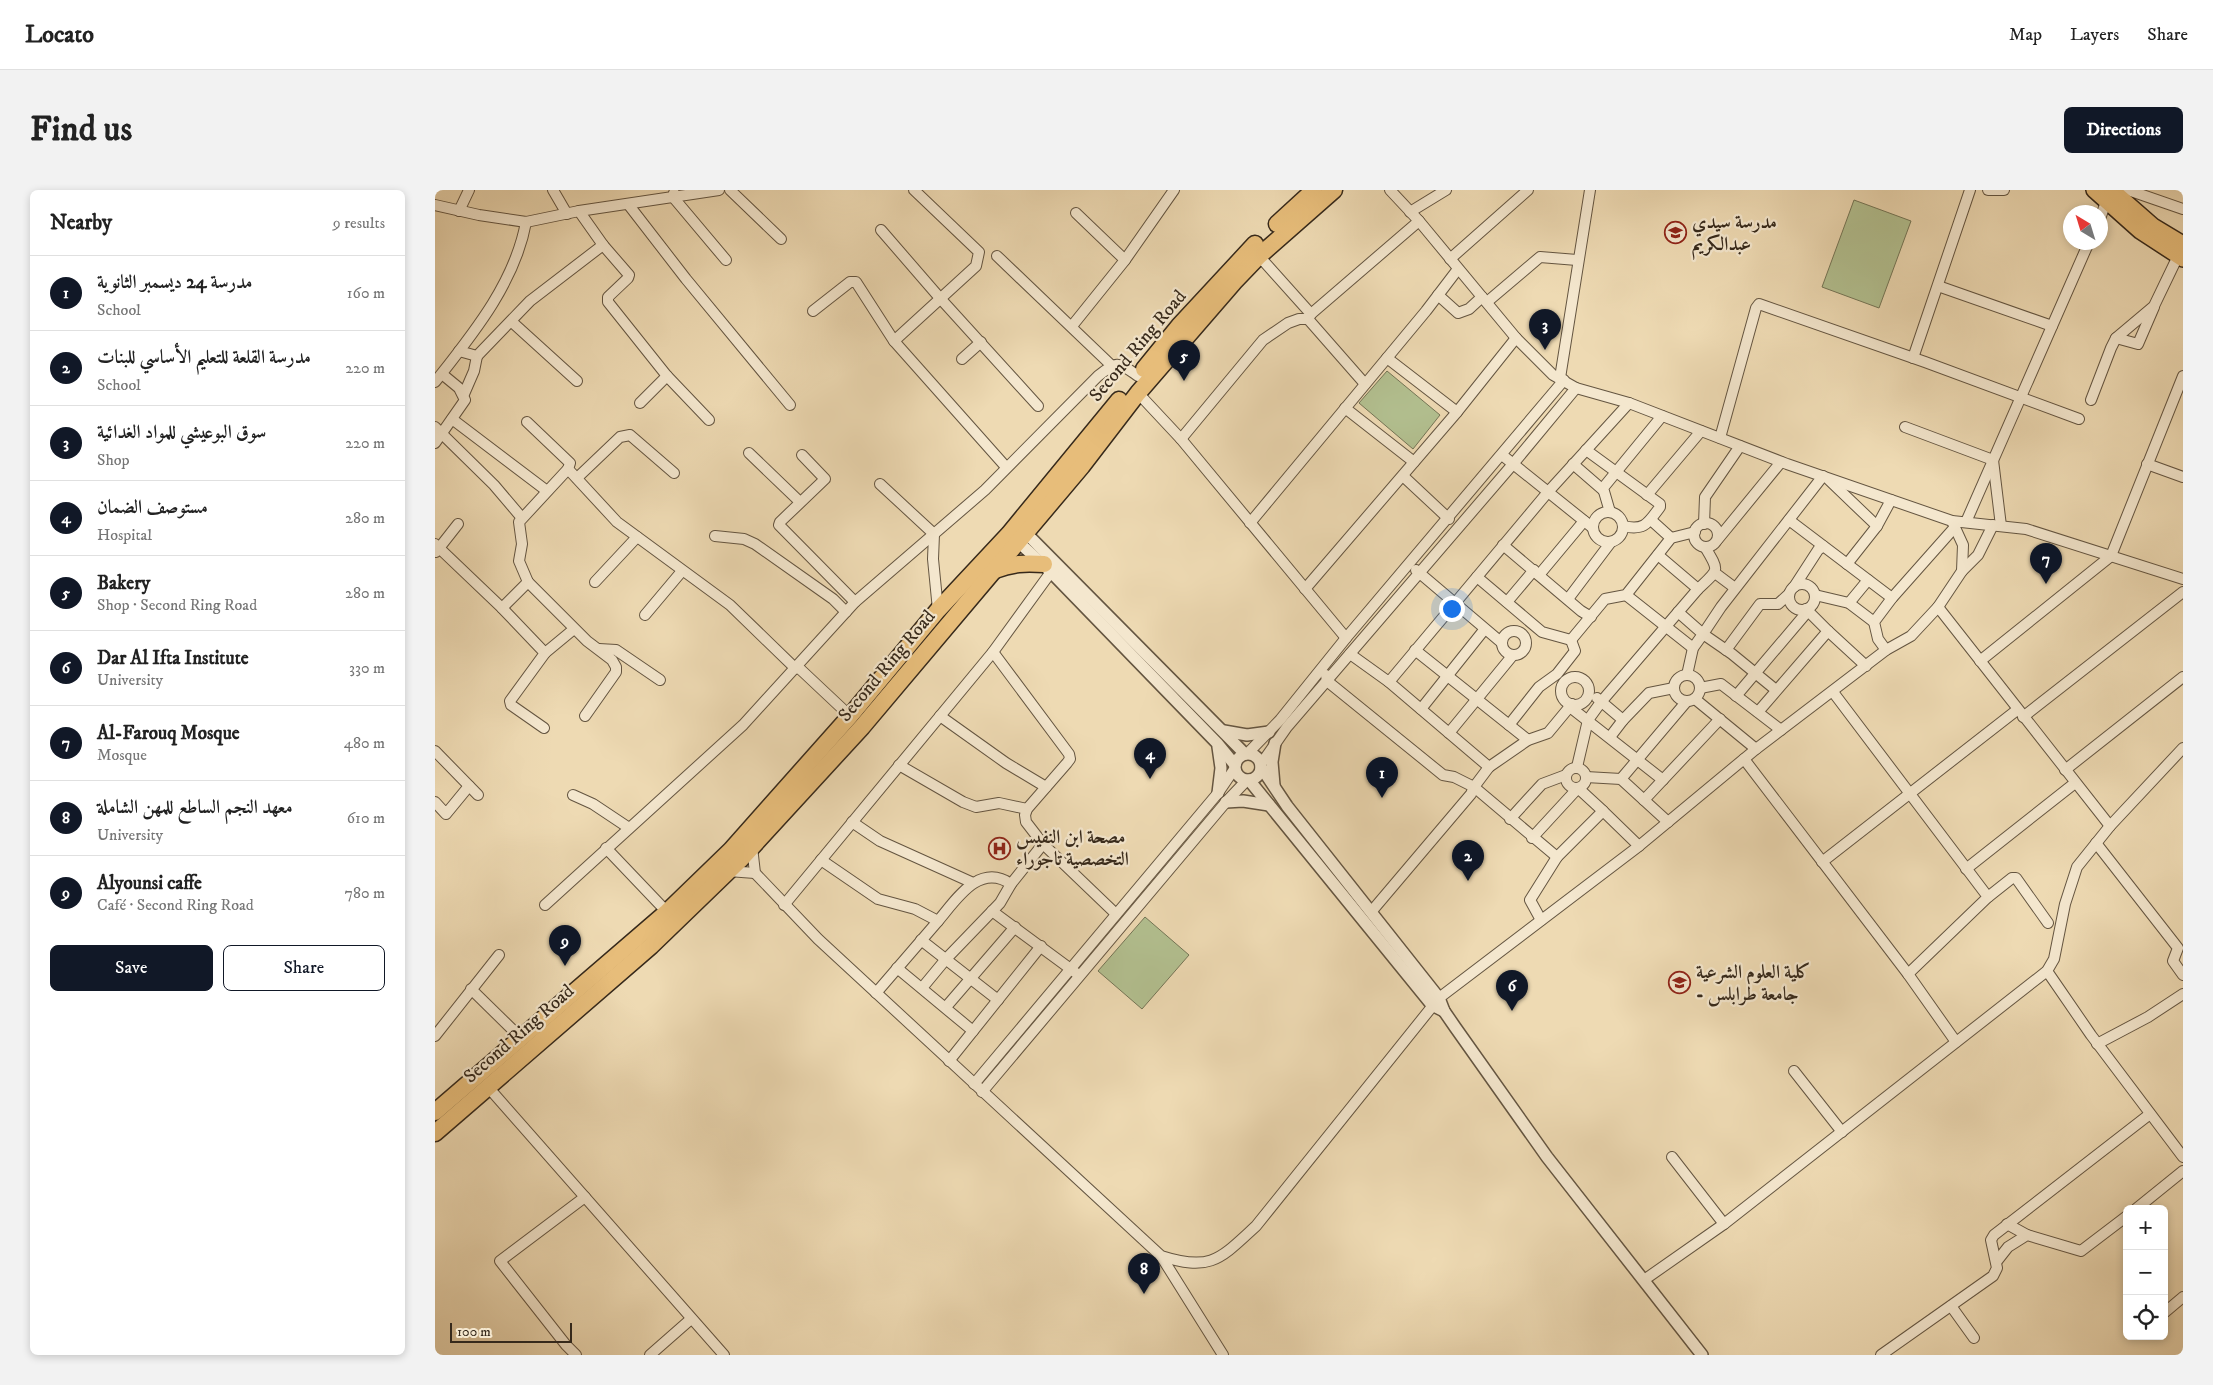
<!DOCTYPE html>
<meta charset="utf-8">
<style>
:root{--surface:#fff;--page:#f2f2f2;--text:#222;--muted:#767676;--line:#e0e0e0;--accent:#111827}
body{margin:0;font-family:"IM FELL DW Pica",Amiri,serif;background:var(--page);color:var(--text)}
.controls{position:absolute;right:15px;bottom:15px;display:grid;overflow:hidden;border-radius:8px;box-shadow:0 2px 8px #0003}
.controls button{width:45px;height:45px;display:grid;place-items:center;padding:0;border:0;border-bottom:1px solid var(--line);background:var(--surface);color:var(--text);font:25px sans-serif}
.compass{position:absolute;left:1628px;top:15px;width:45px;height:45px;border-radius:50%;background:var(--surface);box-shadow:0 2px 8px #0003;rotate:322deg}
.scale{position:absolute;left:15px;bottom:12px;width:122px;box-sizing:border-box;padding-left:5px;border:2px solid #36291b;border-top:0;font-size:14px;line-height:18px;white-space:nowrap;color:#36291b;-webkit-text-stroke:4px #f4e7ce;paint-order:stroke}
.you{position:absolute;left:1016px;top:418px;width:18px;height:18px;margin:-12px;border:4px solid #fff;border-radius:50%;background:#1a73e8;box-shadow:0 0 0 8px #1a73e833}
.badge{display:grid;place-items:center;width:32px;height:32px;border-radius:50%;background:var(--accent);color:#fff;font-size:16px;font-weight:700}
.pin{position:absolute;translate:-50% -41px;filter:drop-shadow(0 1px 2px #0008)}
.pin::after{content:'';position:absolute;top:26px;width:18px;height:15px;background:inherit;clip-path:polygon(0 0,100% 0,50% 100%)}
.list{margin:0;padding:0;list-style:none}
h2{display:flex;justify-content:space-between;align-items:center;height:65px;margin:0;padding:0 20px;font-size:21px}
h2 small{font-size:16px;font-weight:400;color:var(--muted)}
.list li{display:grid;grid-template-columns:32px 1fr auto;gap:15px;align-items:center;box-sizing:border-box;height:75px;padding:0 20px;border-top:1px solid var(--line)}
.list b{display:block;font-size:19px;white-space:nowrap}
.list p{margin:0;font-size:16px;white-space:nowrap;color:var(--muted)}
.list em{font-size:16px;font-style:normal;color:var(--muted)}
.actions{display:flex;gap:10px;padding:15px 20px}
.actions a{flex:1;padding:11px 0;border:1px solid var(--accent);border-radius:8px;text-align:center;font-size:18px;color:var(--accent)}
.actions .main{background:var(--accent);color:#fff}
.icon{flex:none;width:28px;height:28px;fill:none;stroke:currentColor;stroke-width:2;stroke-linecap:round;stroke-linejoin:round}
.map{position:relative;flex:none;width:1748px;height:1165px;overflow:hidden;border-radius:8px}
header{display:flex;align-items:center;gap:30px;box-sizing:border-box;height:70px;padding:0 25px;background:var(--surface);border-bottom:1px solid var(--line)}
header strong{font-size:24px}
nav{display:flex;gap:28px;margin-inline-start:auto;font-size:18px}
.intro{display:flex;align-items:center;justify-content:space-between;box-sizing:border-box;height:120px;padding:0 30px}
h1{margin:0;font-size:35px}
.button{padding:12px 22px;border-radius:8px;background:var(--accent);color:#fff;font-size:18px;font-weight:700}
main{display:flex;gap:30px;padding:0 30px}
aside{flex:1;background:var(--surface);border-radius:8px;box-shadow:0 2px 8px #0003}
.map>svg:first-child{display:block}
</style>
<header>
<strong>Locato</strong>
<nav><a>Map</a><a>Layers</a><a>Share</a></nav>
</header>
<div class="intro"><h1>Find us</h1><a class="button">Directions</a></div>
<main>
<aside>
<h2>Nearby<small>9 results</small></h2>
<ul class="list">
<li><span class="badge">1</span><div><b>مدرسة 24 ديسمبر الثانوية</b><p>School</p></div><em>160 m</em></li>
<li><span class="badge">2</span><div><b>مدرسة القلعة للتعليم الأساسي للبنات</b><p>School</p></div><em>220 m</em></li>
<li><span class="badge">3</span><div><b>سوق البوعيشي للمواد الغدائية</b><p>Shop</p></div><em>220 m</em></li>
<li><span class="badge">4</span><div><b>مستوصف الضمان</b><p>Hospital</p></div><em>280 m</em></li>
<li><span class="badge">5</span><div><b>Bakery</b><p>Shop · Second Ring Road</p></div><em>280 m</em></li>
<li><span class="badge">6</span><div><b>Dar Al Ifta Institute</b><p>University</p></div><em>330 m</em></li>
<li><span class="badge">7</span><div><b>Al-Farouq Mosque</b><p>Mosque</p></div><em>480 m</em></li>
<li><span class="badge">8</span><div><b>معهد النجم الساطع للمهن الشاملة</b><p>University</p></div><em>610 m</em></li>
<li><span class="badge">9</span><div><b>Alyounsi caffe</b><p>Café · Second Ring Road</p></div><em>780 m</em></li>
</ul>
<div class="actions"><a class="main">Save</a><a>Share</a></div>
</aside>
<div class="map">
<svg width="1748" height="1165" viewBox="0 0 1748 1165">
<rect width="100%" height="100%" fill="#eedab3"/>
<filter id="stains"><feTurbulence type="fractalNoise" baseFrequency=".004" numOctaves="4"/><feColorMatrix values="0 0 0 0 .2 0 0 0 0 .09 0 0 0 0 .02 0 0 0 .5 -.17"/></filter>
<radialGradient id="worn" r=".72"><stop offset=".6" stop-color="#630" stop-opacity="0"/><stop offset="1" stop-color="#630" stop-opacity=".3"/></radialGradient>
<!-- green -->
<g fill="#b3c191" stroke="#747556">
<polygon points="1419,10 1476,31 1444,118 1387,97"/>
<polygon points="952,181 1005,225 978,259 924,213"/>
<polygon points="710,727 754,765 707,819 663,781"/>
</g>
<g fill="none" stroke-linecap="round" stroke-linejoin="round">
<defs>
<g id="minor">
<polyline points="118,0 132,24"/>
<polyline points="295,0 346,49"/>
<polyline points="479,0 544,62 541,76 459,151 571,277"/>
<polyline points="955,0 984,31 1081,148 1118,185 1141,198 1194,213 1352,274 1517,331 1591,339 1748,389"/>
<polyline points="1553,0 1569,0"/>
<polyline points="1693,0 1748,19"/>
<polyline points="239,3 238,7 291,70"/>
<polyline points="193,14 251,89 355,215"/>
<polyline points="0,15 44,25 91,32 144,21 284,0"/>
<polyline points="24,21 34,0"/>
<polyline points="975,22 1011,0"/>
<polyline points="1666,26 1671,12"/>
<polyline points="446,40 504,107 603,216"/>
<polyline points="168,55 194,85 193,88 173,107 173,112 232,186 274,230"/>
<polyline points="562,66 677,176"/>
<polyline points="824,66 876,124"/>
<polyline points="1015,69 1093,0"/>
<polyline points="690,70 739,0"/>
<polyline points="1503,96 1617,136"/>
<polyline points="1003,105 1023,123 1034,119 1047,107"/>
<polyline points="1052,112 1105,67 1142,70"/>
<polyline points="378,121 415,92 421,92 459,151"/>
<polyline points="873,129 876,124 984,31"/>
<polyline points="77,132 142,191"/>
<polyline points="637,136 690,70 641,23"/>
<polyline points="1681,148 1703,154 1719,117"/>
<polyline points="24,161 42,166 95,111 168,55 144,21"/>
<polyline points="952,168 1022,222"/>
<polyline points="1478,168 1535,0"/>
<polyline points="527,169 546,152"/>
<polyline points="1125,188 1155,0"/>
<path d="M0,192C37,145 80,93 91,32"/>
<polyline points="703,203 746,249 911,448"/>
<polyline points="29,204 39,181 42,166"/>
<polyline points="1656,210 1676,158 1681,148 1719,116 1743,66"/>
<polyline points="205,213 232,186"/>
<polyline points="910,218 979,272"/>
<polyline points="17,229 112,301"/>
<polyline points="0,237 59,295 87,328"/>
<polyline points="1470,237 1558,270 1566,336"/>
<polyline points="1285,248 1321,118 1324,114 1490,172 1644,229"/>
<polyline points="746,249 828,150 853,133 864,129 873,129 930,194"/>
<polyline points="0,253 30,210 24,198 7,184"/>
<path d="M1151,260L1225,314V317C1213,333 1210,341 1188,336"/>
<polyline points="314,263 365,312"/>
<polyline points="367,265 390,289 345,332 344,335 420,412"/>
<polyline points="1067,265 1158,338"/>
<polyline points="1138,274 1168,300"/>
<polyline points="1712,274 1748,287"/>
<polyline points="133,279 182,332 295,415 360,478 365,479 415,526"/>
<polyline points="968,286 1014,329"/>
<polyline points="142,288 185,247 195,245 239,283"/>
<polyline points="1394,290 1442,336"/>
<polyline points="445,294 499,344 498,369 503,420"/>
<polyline points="1212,305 1266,241"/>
<polyline points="1175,322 1168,298 1227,226"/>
<circle cx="1173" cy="337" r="15"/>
<polyline points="1216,330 1236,348"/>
<polyline points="1354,330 1457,408"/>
<polyline points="1531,332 1654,52"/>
<polyline points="815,333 991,121 1023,79"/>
<circle cx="1271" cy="345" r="12"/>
<polyline points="1269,334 1270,307 1305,256"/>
<polyline points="280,346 309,349 320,354 398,409 411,422"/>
<polyline points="1283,349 1346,272"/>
<polyline points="0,354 67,418 110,463 75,511 76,515 109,538"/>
<polyline points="1068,355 1146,421 1156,427"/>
<polyline points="1,362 23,334"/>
<polyline points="1223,365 1263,399"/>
<polyline points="1412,374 1442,336 1456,310"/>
<polyline points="981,380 1067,453"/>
<polyline points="1527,381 1543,365 1558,335"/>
<polyline points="1280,383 1300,398"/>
<polyline points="1104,385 1149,331"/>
<polyline points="1042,387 1107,442 1136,450"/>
<polyline points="93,392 152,451 177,470 181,477 181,482 150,526"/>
<polyline points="160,392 202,347"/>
<circle cx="1367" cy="407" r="13"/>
<polyline points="1359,397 1383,360 1388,356"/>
<polyline points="870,399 1022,222 1081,148"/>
<polyline points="1191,405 1258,458"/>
<polyline points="1380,405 1414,413 1439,432"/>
<polyline points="1133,409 1176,352"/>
<polyline points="1072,412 1099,380"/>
<polyline points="1414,413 1433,390"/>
<polyline points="1503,417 1675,636"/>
<polyline points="67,418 93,392 84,371 87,354 84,332 133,279 135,273 92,232"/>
<polyline points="1371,419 1393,441"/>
<polyline points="1243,422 1268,444 1258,458 1252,485"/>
<polyline points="210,425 247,381"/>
<circle cx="1079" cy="453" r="12"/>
<polyline points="1136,450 1170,409 1191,405 1236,348 1260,342"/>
<polyline points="164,459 181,460 225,490"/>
<polyline points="980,460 1093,550"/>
<polyline points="1291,460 1325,414 1343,414 1354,404"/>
<polyline points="1451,460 1443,449 1439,432 1457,408 1520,337"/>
<polyline points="558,462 634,564 635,569 632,573 592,619 590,625 591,632 608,654 681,724"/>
<polyline points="110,463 139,439"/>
<polyline points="915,464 954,492 1113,302 1194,213"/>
<polyline points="1545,471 1676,366 1748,186"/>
<polyline points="891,485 892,491 1008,585 1019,587 1039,597 1122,667 1095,710 1106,730"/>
<circle cx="1252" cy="498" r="13"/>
<circle cx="1140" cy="501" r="14"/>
<polyline points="954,492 1054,577"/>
<polyline points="1265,498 1286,494 1346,540"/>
<polyline points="1341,500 1297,464 1268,444 1286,417 1388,286"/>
<polyline points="1398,502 1553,707 1473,784"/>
<polyline points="1301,506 1373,421"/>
<polyline points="1162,508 1188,530 1175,547"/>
<polyline points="1260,509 1321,559"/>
<polyline points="1135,517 1228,590"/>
<polyline points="986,519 1049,440"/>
<polyline points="1323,522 1393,441 1431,476"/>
<polyline points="505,526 571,573 611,597"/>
<polyline points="1588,527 1748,402"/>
<polyline points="1188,530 1214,503 1239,498"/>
<polyline points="1074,535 1104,497 1122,484 1140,461 1136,450"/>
<polyline points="1014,543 1078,465"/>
<polyline points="0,561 43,605"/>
<polyline points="812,564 845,530 911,448 1129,190"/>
<polyline points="1309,569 1473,784 1521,852"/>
<polyline points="826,574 852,537 1078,274 1141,198"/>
<polyline points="464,575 528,612 541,617 564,613 592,619"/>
<path d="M1142,577L1153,530L1166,512L1263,399C1284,379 1285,382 1270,357"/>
<circle cx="1141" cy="588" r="10"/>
<polyline points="1630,580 1748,487"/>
<polyline points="1151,587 1186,589 1233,632"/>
<polyline points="1186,589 1252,511"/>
<polyline points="138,605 158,614 194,638"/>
<polyline points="1209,610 1285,529"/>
<polyline points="0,612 11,624 34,596"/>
<polyline points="1075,629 1107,594 1131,585"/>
<polyline points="417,632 445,651 536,692"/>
<polyline points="1097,648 1143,598 1168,621"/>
<polyline points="1661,653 1743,758 1738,771 1748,785"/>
<path d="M317,657L320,683L383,749L726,1066C776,1082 785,1069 821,1036L1004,808L1204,656L1321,559L1451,460L1476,446L1503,417L1527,381L1528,355L1517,331"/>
<polyline points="171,658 232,722"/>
<polyline points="1122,667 1168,621 1204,656"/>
<path d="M386,670L443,709L480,719L503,731C521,710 544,672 576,694"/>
<polyline points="1387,672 1582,520"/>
<polyline points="1531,679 1640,593"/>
<polyline points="293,681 320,683"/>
<polyline points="1553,707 1577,688 1581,688 1613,733"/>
<path d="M110,715L308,535L420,412L550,300L663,186C683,170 683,172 703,186"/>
<polyline points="349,715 558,462 616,382"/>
<polyline points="557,721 641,783"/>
<polyline points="936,722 1036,604 1039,597 1054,577 1093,550 1113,543 1137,514"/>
<polyline points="486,750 563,810"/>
<polyline points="462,778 538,841"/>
<polyline points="1612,781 1656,845 1748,967"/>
<polyline points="487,798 511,769 565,713 576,694 608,654"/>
<polyline points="36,799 87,849"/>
<polyline points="441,803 503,731"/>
<polyline points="511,817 580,737"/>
<polyline points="0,846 64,765"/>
<polyline points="1662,854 1713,827 1748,804"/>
<polyline points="514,871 606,756"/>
<polyline points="1359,881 1407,942"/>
<polyline points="539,894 783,603 800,578"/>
<polyline points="53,897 289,1165"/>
<polyline points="547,902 791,612 812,590"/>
<polyline points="1237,967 1289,1034"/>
<polyline points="1701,1019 1748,981"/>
<polyline points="1572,1034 1592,1045"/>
<polyline points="726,1066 788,1165"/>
<polyline points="1562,1071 1573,1057 1592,1045 1646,1061 1692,1026"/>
<polyline points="1209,1090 1289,1034 1612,781 1619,769 1630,714 1642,677 1675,636 1748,558"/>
<polyline points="1516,1116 1539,1148"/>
<polyline points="1729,1123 1748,1107"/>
<polyline points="141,1165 131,1155 65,1071 150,1007"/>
<polyline points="215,1165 256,1129"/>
<polyline points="1446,1165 1558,1086 1562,1078 1556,1050 1559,1045 1715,924"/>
</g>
<g id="tertiary">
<polyline points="586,338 810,564"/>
<polyline points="579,348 616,382 782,553 800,575"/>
<polyline points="789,541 812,545 834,542"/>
<circle cx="813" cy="577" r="13"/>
<polyline points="826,577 852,616 1004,808 1009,821 1020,837 1112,967 1267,1165"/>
<polyline points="814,590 997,815 1009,821"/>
<polyline points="839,595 837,572 840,553"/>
<polyline points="783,603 786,578 783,557"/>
<polyline points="791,612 808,611 834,615"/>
</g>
<g id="primary">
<polyline points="1659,0 1705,41 1748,69"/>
<polyline points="1677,0 1718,36 1748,54"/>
</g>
<g id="trunk">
<polyline points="842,34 879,0"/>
<polyline points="709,179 744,136 820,54"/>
<path d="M560,380C577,373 590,373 609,374"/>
<polyline points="0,922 232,722 296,660 415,526 503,420 574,344 684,210"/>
<polyline points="0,943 216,756 305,670 427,537 647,276 703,203 799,92 824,66 899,0"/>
</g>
</defs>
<!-- minor casing -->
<use href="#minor" stroke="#645541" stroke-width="12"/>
<!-- tertiary casing -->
<use href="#tertiary" stroke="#645541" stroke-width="14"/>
<!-- primary casing -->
<use href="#primary" stroke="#36291b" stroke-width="18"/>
<!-- trunk casing -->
<use href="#trunk" stroke="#36291b" stroke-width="19"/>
<!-- minor -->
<use href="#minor" stroke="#f4e7ce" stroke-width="10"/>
<!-- tertiary -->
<use href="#tertiary" stroke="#f4e7ce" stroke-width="11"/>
<!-- primary -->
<use href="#primary" stroke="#e7bd7a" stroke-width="15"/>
<!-- trunk -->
<use href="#trunk" stroke="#e7bd7a" stroke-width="16"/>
</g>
<!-- icons -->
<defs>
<symbol id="school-ring" viewBox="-11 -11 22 22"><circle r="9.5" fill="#f4e7ce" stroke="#8f2418" stroke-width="1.5"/><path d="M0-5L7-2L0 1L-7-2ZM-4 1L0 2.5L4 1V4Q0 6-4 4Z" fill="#8f2418"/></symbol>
<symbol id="hospital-ring" viewBox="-11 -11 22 22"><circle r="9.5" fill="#f4e7ce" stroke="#8f2418" stroke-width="1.5"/><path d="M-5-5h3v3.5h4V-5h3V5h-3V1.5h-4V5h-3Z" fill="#8f2418"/></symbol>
<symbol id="university-ring" viewBox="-11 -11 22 22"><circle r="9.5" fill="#f4e7ce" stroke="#8f2418" stroke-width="1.5"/><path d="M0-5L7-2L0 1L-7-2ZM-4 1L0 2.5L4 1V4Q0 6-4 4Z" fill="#8f2418"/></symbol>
</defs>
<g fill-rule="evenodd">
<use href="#school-ring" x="1228" y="30" width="25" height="25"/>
<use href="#hospital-ring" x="552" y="646" width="25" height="25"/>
<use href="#university-ring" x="1232" y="780" width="25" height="25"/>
</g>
<g text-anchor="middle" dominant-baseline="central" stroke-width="4.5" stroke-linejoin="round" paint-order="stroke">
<!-- poi labels -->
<g font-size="19" font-weight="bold" fill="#36291b" stroke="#f4e7ce" text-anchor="start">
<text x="1257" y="32">مدرسة سيدي<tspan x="1257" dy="22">عبدالكريم</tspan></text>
<text x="581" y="647">مصحة ابن النفيس<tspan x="581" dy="22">التخصصية تاجوراء</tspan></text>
<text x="1261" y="782">كلية العلوم الشرعية<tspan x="1261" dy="22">- جامعة طرابلس</tspan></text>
</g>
<!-- street labels -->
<g font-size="19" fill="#36291b" stroke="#f4e7ce">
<text transform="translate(703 156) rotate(-50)">Second Ring Road</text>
<text transform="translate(452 476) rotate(-50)">Second Ring Road</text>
<text transform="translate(84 844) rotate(-41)">Second Ring Road</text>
</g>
</g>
<rect width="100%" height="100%" filter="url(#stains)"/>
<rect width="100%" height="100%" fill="url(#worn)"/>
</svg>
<div class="controls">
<button>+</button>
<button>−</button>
<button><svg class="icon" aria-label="locate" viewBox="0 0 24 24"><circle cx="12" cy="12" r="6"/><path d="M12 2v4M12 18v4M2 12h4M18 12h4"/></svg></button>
</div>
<svg class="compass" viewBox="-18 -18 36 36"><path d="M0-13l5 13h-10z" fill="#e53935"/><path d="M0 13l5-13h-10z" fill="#767676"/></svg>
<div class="scale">100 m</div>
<div class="you"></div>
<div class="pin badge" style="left:947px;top:608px">1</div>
<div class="pin badge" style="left:1033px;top:691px">2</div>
<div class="pin badge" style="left:1110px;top:160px">3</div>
<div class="pin badge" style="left:715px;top:589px">4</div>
<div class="pin badge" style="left:749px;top:191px">5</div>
<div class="pin badge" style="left:1077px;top:821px">6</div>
<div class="pin badge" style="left:1611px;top:394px">7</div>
<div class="pin badge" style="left:709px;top:1104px">8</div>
<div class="pin badge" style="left:130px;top:776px">9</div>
</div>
</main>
